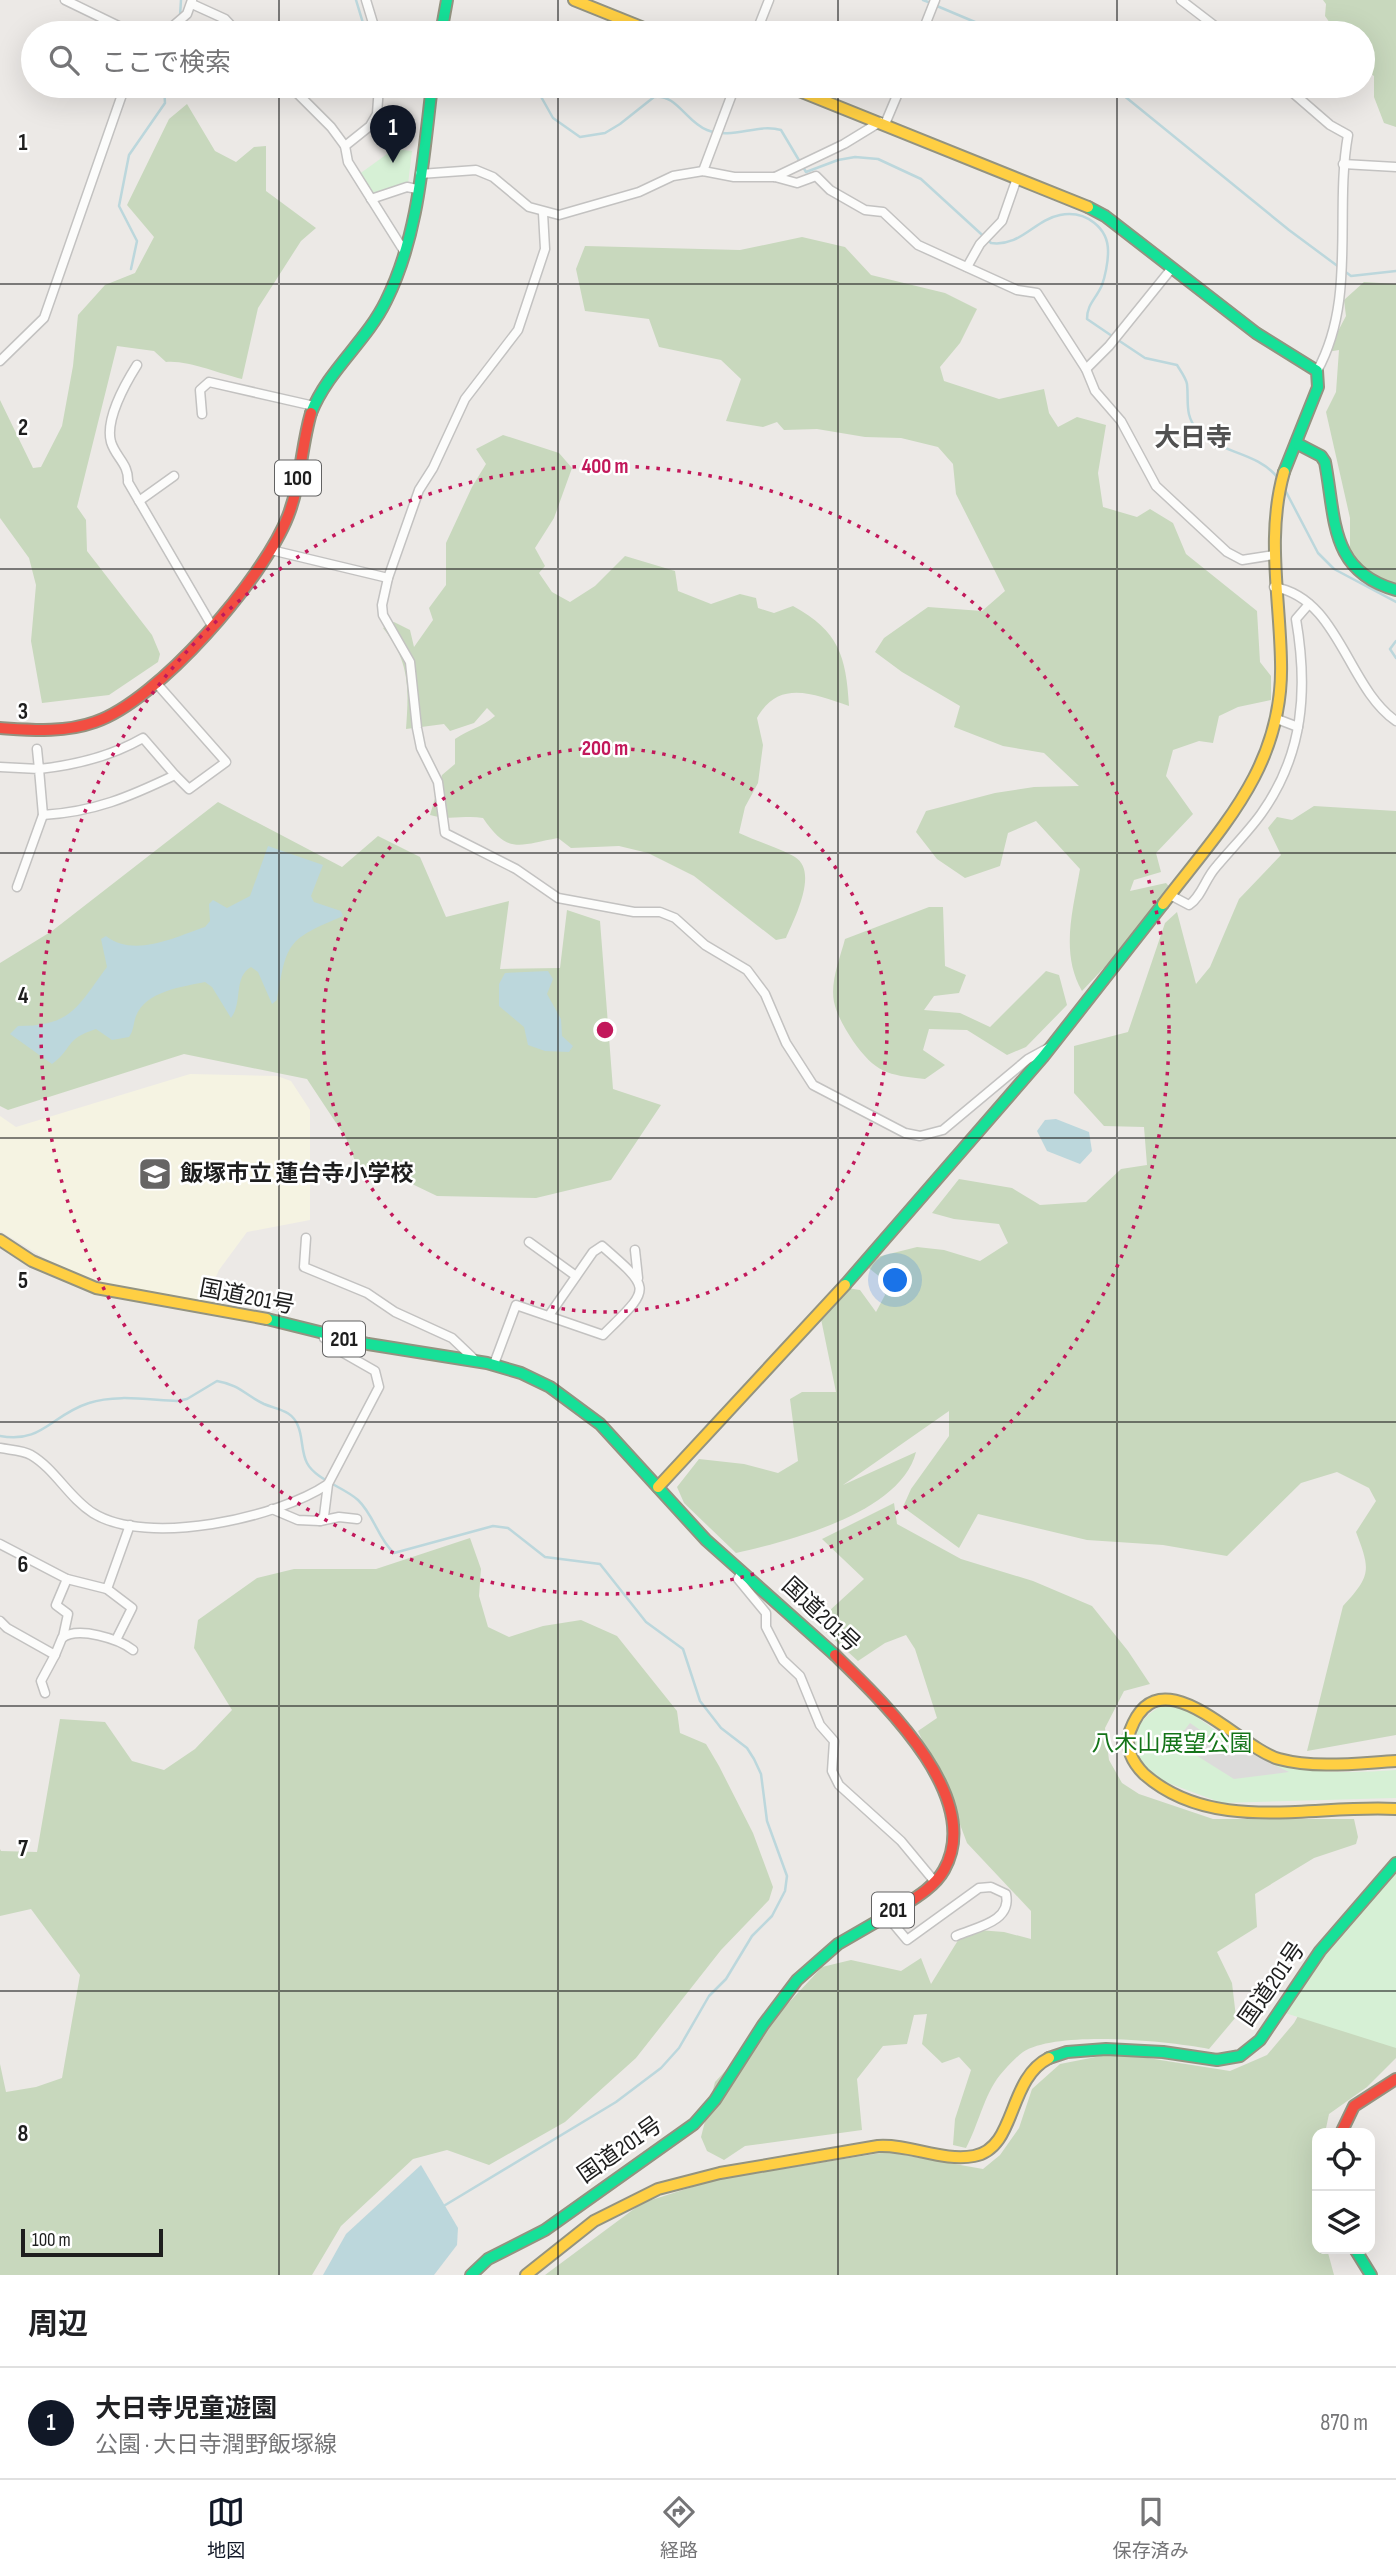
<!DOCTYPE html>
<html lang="ja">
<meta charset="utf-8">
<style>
:root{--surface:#fff;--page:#f2f2f2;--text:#202124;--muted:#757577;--line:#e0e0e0;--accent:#111827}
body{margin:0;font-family:"Sofia Sans Condensed","Noto Sans JP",sans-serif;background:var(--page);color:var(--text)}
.controls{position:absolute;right:21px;bottom:21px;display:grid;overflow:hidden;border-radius:14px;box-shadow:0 7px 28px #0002}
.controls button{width:63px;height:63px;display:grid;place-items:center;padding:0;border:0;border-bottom:2px solid var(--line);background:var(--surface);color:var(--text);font:35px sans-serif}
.scale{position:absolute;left:21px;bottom:18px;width:142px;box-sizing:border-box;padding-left:7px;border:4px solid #1e1e1e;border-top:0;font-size:19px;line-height:24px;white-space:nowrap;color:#1e1e1e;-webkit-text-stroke:5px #fff;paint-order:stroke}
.you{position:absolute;left:896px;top:1281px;width:24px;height:24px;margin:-18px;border:5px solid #fff;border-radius:50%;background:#1a73e8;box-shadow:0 0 0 10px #1a73e833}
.badge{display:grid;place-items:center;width:46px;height:46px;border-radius:50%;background:var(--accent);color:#fff;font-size:23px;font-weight:700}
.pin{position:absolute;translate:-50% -58px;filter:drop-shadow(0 2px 4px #0008)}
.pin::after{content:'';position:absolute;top:37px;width:24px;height:21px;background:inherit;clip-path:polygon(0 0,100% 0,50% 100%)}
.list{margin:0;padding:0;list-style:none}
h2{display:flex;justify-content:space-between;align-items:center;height:91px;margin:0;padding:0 28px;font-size:30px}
h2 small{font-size:23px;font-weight:400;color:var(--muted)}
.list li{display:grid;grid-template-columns:46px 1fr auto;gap:21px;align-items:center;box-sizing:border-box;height:112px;padding:0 28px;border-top:2px solid var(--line)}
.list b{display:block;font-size:26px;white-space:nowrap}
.list p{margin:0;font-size:23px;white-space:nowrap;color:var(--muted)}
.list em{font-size:23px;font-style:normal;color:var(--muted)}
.icon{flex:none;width:38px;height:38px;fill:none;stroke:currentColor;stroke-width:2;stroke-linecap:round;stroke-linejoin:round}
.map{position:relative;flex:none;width:1396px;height:2275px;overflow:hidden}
.search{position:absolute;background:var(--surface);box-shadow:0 7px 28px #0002;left:21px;right:21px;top:21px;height:77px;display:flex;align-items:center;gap:18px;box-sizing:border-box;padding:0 24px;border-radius:38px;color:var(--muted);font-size:26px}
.sheet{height:203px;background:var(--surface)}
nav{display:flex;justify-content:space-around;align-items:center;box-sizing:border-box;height:98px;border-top:2px solid var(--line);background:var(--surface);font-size:19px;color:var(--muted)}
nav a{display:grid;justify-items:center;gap:4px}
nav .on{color:var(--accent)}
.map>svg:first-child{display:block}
</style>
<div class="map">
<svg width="1396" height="2275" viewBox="0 0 1396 2275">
<rect width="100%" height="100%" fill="#ece9e6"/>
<!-- education -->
<polygon fill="#f5f3e2" points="190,1074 277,1076 291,1081 310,1110 310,1220 247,1232 219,1270 211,1288 212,1302 116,1287 69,1273 0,1231 0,1116 16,1127"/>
<!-- forest -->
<g fill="#c8d8bd">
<polygon points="1323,0 1396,0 1396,127 1384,123 1374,97 1374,76 1363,68 1363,33 1337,33 1325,16 1326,4"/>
<path d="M187,104L215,151L236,162L254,147L266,146V191L316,228L301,241L258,308L242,379C220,374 188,360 166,362L154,351L117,346L77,507L86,520L87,551L152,635L160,654L158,662L109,695L42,703L31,641L36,585L29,558L0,518V400L33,468L41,467L62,426L73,366L78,315L105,285L135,273L154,237L127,205L169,119Z"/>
<path d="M802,237L845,247L871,275L945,293L977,309L960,343L940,367L944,381L999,399L1044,389L1049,413L1058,427L1077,417L1106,425L1098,473L1103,507L1137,517L1150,509L1173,523L1186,554L1257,611L1260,662L1271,676V700L1238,707L1219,716L1213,743L1199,741L1173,750L1166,776L1193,814L1156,853L1161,872L1134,880L1130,891L1166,883L1175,893L1082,991C1060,953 1073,910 1080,869L1036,821L1008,833L1000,866L965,878L937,859L916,832L926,811L995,793L1034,787L1079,786L1044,753L1003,746L954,727L960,706L902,672L875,652L884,638L928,607L982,611L1005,591L956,494L953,464L938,447L901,438L865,437L817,429L784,430L777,422L763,427L726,421L741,379L721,360L659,347L649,319L585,311L576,269L585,246L740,250Z"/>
<polygon points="1364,282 1396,284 1396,587 1371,581 1350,559 1350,518 1326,412 1336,392 1339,350 1327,352 1346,316 1344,300"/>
<path d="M503,435L559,453L572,468L554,518L535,548L545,566L539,573L552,592L570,602L595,586L625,556L675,571L678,591L711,604L740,594L756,598L758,608L774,613L793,606C839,631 846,656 849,706C813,694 779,679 757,718L763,745L758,783L745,807L739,833C756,841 780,848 795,857C819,872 794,919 786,938L776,940L694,876L648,853L619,846L571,848L558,838C519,845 508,855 483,818C464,815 449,821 430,815L442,775L455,764V739C469,729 481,728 495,716L487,708L474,723L450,731L444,724L406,729C409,688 410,662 383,628L394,622L410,630L414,647L433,620L429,608L446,585V543L472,487L486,464L476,449Z"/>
<polygon points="218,802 342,867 378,836 420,857 446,917 509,901 500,969 560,968 567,910 600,921 613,1089 661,1105 611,1180 536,1198 437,1196 385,1171 364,1169 355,1161 346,1138 307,1079 184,1054 8,1110 0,1106 0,963 52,931"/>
<path d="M1314,806L1396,811V1735L1307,1751L1343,1606C1372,1575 1370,1569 1356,1532L1376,1501L1369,1488L1337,1472L1301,1483L1227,1556L1163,1545L1087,1540L978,1514L959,1548L903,1507L911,1489L949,1436V1411L843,1485L916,1452C901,1513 789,1541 736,1553L684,1503L677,1487L699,1459L744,1464L778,1473L798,1461L790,1399L802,1392H836L821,1319L841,1287L860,1290L876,1312L885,1295L880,1277L865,1265L873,1258L917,1247L944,1250L980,1261L1008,1243L999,1224L954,1219L932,1213L959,1179L1012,1188L1040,1205L1086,1202L1121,1169L1147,1165L1144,1127L1104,1126L1074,1093V1046L1128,1032L1165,923L1177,912L1196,984L1210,967L1239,899L1281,855L1268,828L1277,817L1292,820Z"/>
<path d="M929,907H943L945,966L966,975L959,993L934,996L924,1010L960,1013L990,1027L1046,971L1059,975L1067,1005L1026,1047L1007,1055L967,1030L929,1029L923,1050L945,1065L925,1079C887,1075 876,1073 853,1041C846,1030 837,1016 834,1002C830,982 840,958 845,939Z"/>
<path d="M894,1503L897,1524L961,1559L1033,1581L1092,1606L1128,1651L1150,1684L1124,1691L1105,1728L1109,1760L1122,1783L1139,1794L1213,1819H1354L1358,1837L1356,1844L1314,1858L1255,1894L1257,1927L1217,1952L1232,1983L1236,2017L1209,2049C1168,2041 1058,2030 1023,2052C1015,2058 1006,2068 1000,2075C984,2095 978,2126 966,2148L953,2145L955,2119L971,2070L959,2057L942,2063L922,2044L927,2014L914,2015L907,2044L883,2046L857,2079L862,2130L745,2146L724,2160L707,2151L701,2137L715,2082L822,1967L851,1960L901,1971L921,1958L931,1984L965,1929L1004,1932L1031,1939V1911L967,1843L953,1806L918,1731L937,1718L915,1649L906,1635L885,1643L858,1661L816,1623L864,1579L822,1539Z"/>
<polygon points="470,1538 481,1569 479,1596 488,1627 509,1637 543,1626 581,1620 617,1636 677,1711 680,1733 706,1744 719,1766 753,1833 773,1887 769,1900 721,1950 636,2058 565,2122 489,2165 447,2150 413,2159 341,2226 312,2275 0,2275 0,2064 6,2092 36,2087 62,2078 80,1975 31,1909 0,1916 0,1849 1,1851 37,1852 60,1719 105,1722 132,1761 164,1770 195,1749 232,1710 194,1648 198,1620 257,1578 294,1569 376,1569"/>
<polygon points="1396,1883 1396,2058 1367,2087 1329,2114 1325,2133 1317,2133 1314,2196 1317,2209 1317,2249 1327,2249 1334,2275 545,2275 642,2203 714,2180 887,2152 983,2169 1000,2155 1019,2128 1032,2089 1060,2064 1116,2053 1230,2071 1267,2055 1294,2023 1318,1981"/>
</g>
<!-- park -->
<g fill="#d6f0d5">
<polygon points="394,149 412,151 408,184 371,194 358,175"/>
<path d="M1170,1703C1200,1714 1220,1737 1247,1752C1289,1776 1350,1773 1396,1770V1798L1222,1803L1168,1783L1137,1764L1132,1741C1139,1722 1150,1709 1170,1703Z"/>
<polygon points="1396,1872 1396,2048 1285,2013 1325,1954"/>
</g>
<!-- parking -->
<polygon fill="#dcdbda" points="1190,1723 1229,1750 1236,1746 1289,1772 1234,1779 1175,1742"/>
<!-- water -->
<g fill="#bcd7dc">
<path d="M268,846L323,865L311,896L314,902L341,911L343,916C287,940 287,941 277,1000L272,1004L258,972L251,967C233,977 243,1003 231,1018L212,987L205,982C182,987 146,991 136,1016C133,1024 134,1030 129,1037L112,1040L96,1029C64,1039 73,1049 52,1064L10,1034L18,1026C72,1026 77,1007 107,967L101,939L106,936C134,958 175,937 205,927L210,921L209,904L213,900L227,908L250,896Z"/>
<polygon points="548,971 553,979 547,994 561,1019 562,1036 573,1046 569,1052 545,1051 528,1045 524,1027 499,1006 499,984 505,973"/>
<polygon points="1056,1119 1089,1132 1092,1151 1080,1164 1047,1151 1037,1131 1045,1120"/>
<polygon points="421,2165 458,2228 457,2245 434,2275 323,2275 346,2234"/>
</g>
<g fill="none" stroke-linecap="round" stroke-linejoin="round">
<!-- stream -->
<g stroke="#bcd7dc" stroke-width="2.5">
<polyline points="356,0 366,33"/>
<polyline points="923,0 931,3"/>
<polyline points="937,6 1001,33"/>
<polyline points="180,16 181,0"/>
<path d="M535,86L553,118L580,137L605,133L620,124L654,97C676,93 687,123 707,130C733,140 757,123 781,130L806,172L838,160L855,157L878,159L921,179L991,243C1021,247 1034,220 1060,215C1086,210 1109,228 1108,253C1108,262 1105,277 1102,285C1096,299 1087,304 1087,319L1112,336"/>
<polyline points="1112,86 1289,230 1351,276 1396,271"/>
<polyline points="131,269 137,241 119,206 129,155 165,103 164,86"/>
<path d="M1118,340L1145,358L1177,365C1180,370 1186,378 1187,384C1189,402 1184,415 1198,431C1217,453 1257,451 1278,478"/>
<polyline points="1283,486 1318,553 1334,569 1396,602"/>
<polyline points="1396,641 1390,649 1396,658"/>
<path d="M0,1436C42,1444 51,1415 89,1403C115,1394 150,1400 177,1401L187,1399L217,1381C240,1385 245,1395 264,1404C278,1410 292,1410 298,1426C303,1437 301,1452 307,1463C316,1480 344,1487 358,1500C374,1515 378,1539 394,1553L493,1526L508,1528L545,1557L600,1564L646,1622L683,1649L700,1701L721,1728L747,1748L754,1759L761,1774L767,1821L787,1876L785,1891L772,1916L752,1936L726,1979L709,1996L679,2048L661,2068L616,2102L442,2207"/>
</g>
<defs>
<g id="street">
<polyline points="65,0 133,33"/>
<polyline points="366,0 376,33"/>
<polyline points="1181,0 1224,33"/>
<polyline points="192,4 225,19 238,33"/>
<polyline points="165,33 187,14 192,0"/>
<polyline points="756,33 769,0"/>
<polyline points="922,33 935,0"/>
<polyline points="290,86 331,127 345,146 348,162 404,251"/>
<path d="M1285,86L1330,125L1348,135C1334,213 1357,299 1317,371"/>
<polyline points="885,124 901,86"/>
<polyline points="345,146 370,126 377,114 379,86"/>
<polyline points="1343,164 1396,167"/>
<polyline points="703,171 735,86"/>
<polyline points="420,174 476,170 493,177 529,207 559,215 639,192 673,176 703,171 734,177 775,177 797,183 816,176 830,190 865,210 883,212 918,245 1017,290 1037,293 1086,369 1095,391 1121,421 1156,486 1227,552 1242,560 1274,555"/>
<polyline points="775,177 844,144 880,122"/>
<polyline points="371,199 407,187 417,189"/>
<polyline points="543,213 545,249 518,330 465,399 433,468 419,490 388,578 382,605 383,615 410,662 417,728 421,748 438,782 445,833 516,869 558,898 634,912 660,912 675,918 705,945 747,970 765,994 786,1043 813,1085 905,1133 920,1136 943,1130 1028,1059 1048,1048"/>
<polyline points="967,267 980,244 1002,221 1017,178"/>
<polyline points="0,361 44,318 125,86"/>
<path d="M137,365C125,384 105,420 111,442C116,458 129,464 128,482L212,626"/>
<polyline points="1086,369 1109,346 1172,268"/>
<polyline points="202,414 200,390 209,382 314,406"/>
<polyline points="139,501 174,476"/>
<polyline points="271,550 388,578"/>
<path d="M1274,587C1339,598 1347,687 1396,721"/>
<polyline points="1277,719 1298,727"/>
<path d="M37,749L39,769C76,765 110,757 143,738L175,775"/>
<path d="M0,767L39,769L43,815C94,812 129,797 175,775L189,789L226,762L158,685"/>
<polyline points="17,887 43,815"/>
<path d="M1170,895L1189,905C1202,896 1205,879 1216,867C1231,849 1248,832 1261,814C1304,754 1308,689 1296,619L1309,604"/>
<polyline points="306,1238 304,1267 367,1293 395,1312 452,1338 473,1358"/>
<polyline points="529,1242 576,1276"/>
<polyline points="635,1250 638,1278"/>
<path d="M494,1364L516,1305L603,1335C650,1288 654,1291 602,1246L593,1252L550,1314"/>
<path d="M0,1448C10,1450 23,1450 31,1455C55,1469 69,1498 93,1513C147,1547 278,1518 328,1484L379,1387L375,1371L340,1351L324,1338"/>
<polyline points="272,1509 298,1520 320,1521 324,1516 328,1484"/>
<polyline points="320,1521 339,1517 357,1519"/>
<polyline points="0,1544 67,1579 107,1589 130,1525"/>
<polyline points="742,1571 738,1579 766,1613 766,1627 783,1660 800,1676 820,1725 834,1741 832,1771 839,1785 901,1841 935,1882"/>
<polyline points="107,1589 132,1608 117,1638"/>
<path d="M0,1621L7,1628L55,1655L62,1638C78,1626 119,1639 133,1650"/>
<polyline points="63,1637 68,1614 56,1605 67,1579"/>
<polyline points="45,1693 41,1681 55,1655"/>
<path d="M886,1915L907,1940L979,1888L991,1887L1006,1894C1012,1922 976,1927 956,1936"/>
</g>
<g id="fast">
<polyline points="441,33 447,0"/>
<polyline points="1088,207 1105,216 1256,333 1317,371 1318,387 1284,472"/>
<path d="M311,413C328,370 366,342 386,301C419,235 423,158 432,86"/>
<path d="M1296,443L1321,456L1325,462C1336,519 1329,571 1396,590"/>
<polyline points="845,1285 1043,1057 1163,904"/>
<polyline points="267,1319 368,1344 487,1363 521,1373 550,1387 600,1424 706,1540 835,1655"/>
<polyline points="1049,2058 1067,2052 1106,2049 1163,2052 1217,2060 1240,2056 1260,2040 1320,1951 1396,1863"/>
<polyline points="1355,2249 1371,2275"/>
<polyline points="471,2275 488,2259 545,2230 694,2124 715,2100 763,2025 797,1980 838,1944 895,1911"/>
</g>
<g id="slow">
<polyline points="574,0 656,33"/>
<polyline points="787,86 1088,207"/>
<path d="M1163,904C1222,827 1284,766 1281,662C1280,598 1266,535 1284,472"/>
<polyline points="0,1240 32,1261 96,1288 267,1319"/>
<polyline points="658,1487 845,1285"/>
<path d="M1396,1761C1359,1763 1316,1769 1279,1759C1237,1747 1159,1651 1130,1731C1124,1747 1133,1763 1144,1774C1213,1835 1313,1804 1396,1809"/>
<path d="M526,2275L594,2221L658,2189L720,2173L878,2146C910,2144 943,2162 974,2156C1017,2148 1007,2079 1049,2058"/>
</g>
<g id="jam">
<path d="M0,728C32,730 64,733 95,722C158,701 264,578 288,516C301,483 301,447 311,413"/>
<path d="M835,1655C882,1701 985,1797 944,1870C934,1888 912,1900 895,1911"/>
<polyline points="1341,2133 1354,2106 1396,2079"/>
</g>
</defs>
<!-- street casing -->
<use href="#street" stroke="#c3c2c1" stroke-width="11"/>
<!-- fast casing -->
<use href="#fast" stroke="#939380" stroke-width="14"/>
<!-- slow casing -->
<use href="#slow" stroke="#939380" stroke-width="14"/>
<!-- jam casing -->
<use href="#jam" stroke="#939380" stroke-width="14"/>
<!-- street -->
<use href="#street" stroke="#fcfcfb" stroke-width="8"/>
<!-- fast -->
<use href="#fast" stroke="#16e098" stroke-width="10"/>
<!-- slow -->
<use href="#slow" stroke="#ffcf43" stroke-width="10"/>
<!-- jam -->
<use href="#jam" stroke="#f24e42" stroke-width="10"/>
</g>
<!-- grid -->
<path fill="none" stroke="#1e1e1e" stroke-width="2" stroke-opacity="0.55" d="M279,0V33M558,0V33M838,0V33M1117,0V33M279,86V2275M558,86V2275M838,86V2275M1117,86V2275M0,284H1396M0,569H1396M0,853H1396M0,1138H1396M0,1422H1396M0,1706H1396M0,1991H1396"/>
<!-- distance rings -->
<g fill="none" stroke="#c2185b" stroke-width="3.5" stroke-dasharray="3.5 7">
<circle cx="605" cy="1030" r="282"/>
<circle cx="605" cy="1030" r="564"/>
</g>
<!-- icons -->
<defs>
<symbol id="school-square" viewBox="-11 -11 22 22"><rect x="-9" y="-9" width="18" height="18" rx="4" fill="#666564" stroke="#fff"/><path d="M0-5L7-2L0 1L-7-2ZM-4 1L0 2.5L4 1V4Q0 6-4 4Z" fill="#fff"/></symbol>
</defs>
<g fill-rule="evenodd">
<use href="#school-square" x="136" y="1155" width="38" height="38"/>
</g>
<g text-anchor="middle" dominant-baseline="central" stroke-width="5" stroke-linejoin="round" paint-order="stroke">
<!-- shield labels -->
<g fill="#fff" stroke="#626262" stroke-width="2">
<rect x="275" y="460.5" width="46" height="35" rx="5"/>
<rect x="323" y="1321.5" width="42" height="35" rx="5"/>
<rect x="872" y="1892.5" width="42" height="35" rx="5"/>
</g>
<g font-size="21" font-weight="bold" fill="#1e1e1e">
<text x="298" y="478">100</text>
<text x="344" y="1339">201</text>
<text x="893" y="1910">201</text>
</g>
<!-- poi labels -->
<g font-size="23" font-weight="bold" fill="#1e1e1e" stroke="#fff" text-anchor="start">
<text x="180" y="1174">飯塚市立 蓮台寺小学校</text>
</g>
<!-- street labels -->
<g font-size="23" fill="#1e1e1e" stroke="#fff">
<text transform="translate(247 1297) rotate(11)">国道201号</text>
<text transform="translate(821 1615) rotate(43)">国道201号</text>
<text transform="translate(1272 1984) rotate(-55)">国道201号</text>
<text transform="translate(620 2150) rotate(-35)">国道201号</text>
</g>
<!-- park labels -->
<g font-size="23" fill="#147419" stroke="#fff">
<text x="1172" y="1744">八木山展望公園</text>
</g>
<!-- quarter labels -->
<g font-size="26" font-weight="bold" fill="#515151" stroke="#fff">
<text x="1193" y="438">大日寺</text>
</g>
</g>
<g font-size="23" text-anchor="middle" font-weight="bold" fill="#1e1e1e" stroke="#fff" stroke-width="5" stroke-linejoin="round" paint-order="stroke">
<text x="23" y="150">1</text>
<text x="23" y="435">2</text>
<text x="23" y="719">3</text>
<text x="23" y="1003">4</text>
<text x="23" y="1288">5</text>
<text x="23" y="1572">6</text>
<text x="23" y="1856">7</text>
<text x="23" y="2141">8</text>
</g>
<circle cx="605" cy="1030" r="10" fill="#c2185b" stroke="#fff" stroke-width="3.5"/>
<g font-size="21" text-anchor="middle" font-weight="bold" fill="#c2185b" stroke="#fff" stroke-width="5" stroke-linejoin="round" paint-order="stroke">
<text x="605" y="473">400 m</text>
<text x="605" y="755">200 m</text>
</g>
</svg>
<div class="controls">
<button><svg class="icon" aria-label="locate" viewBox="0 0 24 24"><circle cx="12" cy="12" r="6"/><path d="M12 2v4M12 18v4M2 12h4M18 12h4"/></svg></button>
<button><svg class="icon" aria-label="layers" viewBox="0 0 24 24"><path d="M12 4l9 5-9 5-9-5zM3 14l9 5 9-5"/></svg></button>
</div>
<div class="scale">100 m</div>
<div class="you"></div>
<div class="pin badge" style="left:393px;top:163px">1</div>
<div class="search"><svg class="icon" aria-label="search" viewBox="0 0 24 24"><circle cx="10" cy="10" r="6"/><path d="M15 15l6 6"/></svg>ここで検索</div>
</div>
<section class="sheet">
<h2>周辺<small></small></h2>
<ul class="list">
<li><span class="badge">1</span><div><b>大日寺児童遊園</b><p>公園 · 大日寺潤野飯塚線</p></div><em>870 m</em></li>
</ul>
</section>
<nav>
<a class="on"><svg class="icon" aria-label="map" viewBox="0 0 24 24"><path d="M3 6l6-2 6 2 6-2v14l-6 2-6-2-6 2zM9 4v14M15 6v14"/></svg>地図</a>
<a><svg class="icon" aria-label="directions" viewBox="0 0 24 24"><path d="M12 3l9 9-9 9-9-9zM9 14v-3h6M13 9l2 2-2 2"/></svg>経路</a>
<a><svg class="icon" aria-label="saved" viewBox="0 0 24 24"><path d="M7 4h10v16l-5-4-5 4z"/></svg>保存済み</a>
</nav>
